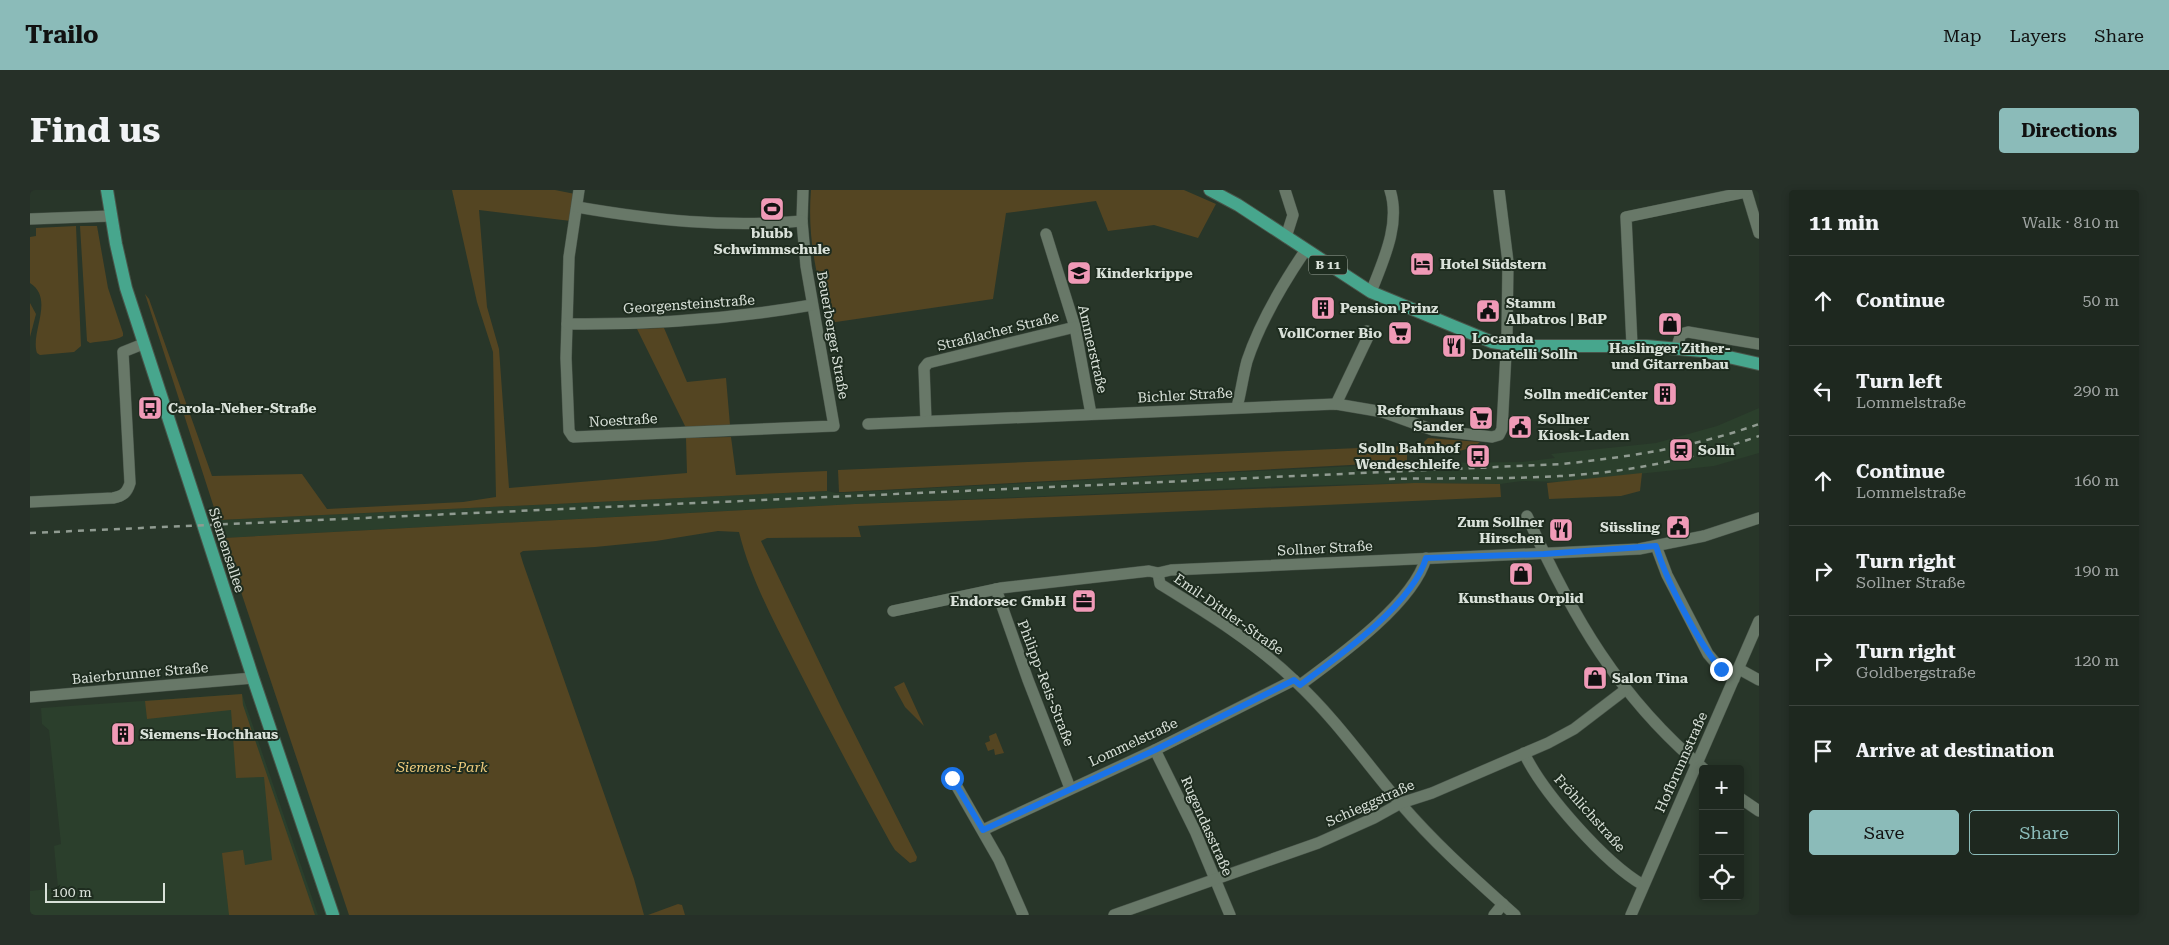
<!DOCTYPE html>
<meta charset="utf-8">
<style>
:root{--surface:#1e281f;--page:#263028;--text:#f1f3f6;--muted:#a1a6a4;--line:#3c443d;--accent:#8bbbb9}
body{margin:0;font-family:"Roboto Serif",serif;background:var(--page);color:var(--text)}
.controls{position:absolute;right:15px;bottom:15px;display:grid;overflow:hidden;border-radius:5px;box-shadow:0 2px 8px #0003}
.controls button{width:45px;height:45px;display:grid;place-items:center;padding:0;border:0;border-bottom:1px solid var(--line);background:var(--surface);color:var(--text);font:25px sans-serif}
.scale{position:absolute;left:15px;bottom:12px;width:120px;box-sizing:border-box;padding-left:5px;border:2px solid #d9e1d9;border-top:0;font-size:14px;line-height:18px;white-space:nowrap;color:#d9e1d9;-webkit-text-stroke:4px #1e2c1f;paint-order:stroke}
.stop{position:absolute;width:15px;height:15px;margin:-11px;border:4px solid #1a73e8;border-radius:50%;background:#fff}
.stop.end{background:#1a73e8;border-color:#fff;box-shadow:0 1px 5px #0008}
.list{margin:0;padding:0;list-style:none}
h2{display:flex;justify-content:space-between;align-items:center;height:65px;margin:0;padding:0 20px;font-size:21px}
h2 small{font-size:16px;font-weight:400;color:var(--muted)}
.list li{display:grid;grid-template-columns:32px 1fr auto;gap:15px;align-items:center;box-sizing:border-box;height:90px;padding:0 20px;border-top:1px solid var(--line)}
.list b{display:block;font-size:19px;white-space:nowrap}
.list p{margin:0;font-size:16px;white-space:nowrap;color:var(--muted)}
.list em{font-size:16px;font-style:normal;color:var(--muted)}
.actions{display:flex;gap:10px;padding:15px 20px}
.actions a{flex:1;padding:11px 0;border:1px solid var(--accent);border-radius:5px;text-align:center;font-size:18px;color:var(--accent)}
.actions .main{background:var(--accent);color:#111}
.icon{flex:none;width:28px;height:28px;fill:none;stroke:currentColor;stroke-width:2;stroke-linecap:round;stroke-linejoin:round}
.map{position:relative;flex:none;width:1729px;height:725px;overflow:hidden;border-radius:5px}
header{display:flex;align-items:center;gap:30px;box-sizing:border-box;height:70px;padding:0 25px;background:var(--accent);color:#111}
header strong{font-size:24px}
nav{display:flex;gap:28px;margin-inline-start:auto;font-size:18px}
.intro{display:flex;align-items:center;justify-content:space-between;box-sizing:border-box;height:120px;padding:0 30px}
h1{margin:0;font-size:35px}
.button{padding:12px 22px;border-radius:5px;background:var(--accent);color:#111;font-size:18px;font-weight:700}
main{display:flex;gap:30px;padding:0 30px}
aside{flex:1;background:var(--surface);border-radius:5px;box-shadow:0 2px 8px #0003}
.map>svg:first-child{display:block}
</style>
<header>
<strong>Trailo</strong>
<nav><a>Map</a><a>Layers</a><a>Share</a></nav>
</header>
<div class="intro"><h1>Find us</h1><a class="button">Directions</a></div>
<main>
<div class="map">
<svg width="1729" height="725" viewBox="0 0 1729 725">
<rect width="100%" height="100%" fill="#283629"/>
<!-- built -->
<g fill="#2b3f2c">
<polygon points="1729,218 1729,263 1684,276 1532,292 1492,291 1470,294 1385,293 1260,296 825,314 193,348 188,330 797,301 806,303 1383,273 1491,272 1525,268 1521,264 1626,253 1687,236"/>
<polygon points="212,504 288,725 0,725 0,701 28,698 24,656 31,654 19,540 12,534 11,518"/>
</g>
<!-- green -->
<g fill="#544522">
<polygon points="422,0 525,0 545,4 541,31 449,20 457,117 469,159 479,298 657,283 656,248 701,247 706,285 797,281 797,301 188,330 115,104 119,109 182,286 272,284 297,319 433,312 466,307 463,162 447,112"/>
<path d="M781,0H1154L1186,14L1168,48L1124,35L1078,41L1066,11L976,23L963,109L799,133C787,87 777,49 781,0Z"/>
<path d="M46,36L51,156L44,162L10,165L7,163C0,142 25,109 0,93V47L6,46V38Z"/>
<path d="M50,36H67L78,98L93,143V146C85,151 70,151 60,153L57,151Z"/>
<polygon points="0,113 6,124 0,147"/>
<polygon points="634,138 657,192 696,188 700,235 656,238 607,139"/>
<path d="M1398,248L1450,252C1440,262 1412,264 1397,262L1394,252Z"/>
<polygon points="1377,256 1377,272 814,302 809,302 808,280"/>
<polygon points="1612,283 1610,301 1591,306 1519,309 1517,293"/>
<path d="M1385,293L1470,294L1471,307L828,336L831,347L737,348L731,351L810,515L887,667L886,671L880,673L865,660L860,652C827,592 795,532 764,471C743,430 720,387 709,342L688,341L626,351L565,357L493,361L490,363L493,373L604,689L614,725H319L193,348L825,314Z"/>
<polygon points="874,492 894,536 875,517 864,497"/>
<polygon points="212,504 213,515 285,725 199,725 192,663 213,660 215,675 242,670 234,587 206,588 201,520 117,529 115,511"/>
<polygon points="966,543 974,563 965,565 964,559 958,561 955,553 960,551 959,546"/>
<polygon points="648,714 652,715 655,725 618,725"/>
</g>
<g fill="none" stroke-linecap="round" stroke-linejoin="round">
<defs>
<g id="minor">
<polyline points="549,0 539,67 536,168 539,241 543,247 804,236 776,76 772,31 773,0"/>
<polyline points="1255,0 1263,25 1256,47"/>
<polyline points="1716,0 1729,43"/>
<path d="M547,17C622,30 696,38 772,31"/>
<polyline points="0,29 81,26"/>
<polyline points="1016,44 1045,137 1061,224"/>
<path d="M1341,102C1353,71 1371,34 1360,0"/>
<path d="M537,134C620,135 701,129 782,115"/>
<polyline points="1602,155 1596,27 1716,2"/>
<polyline points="1646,159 1651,144 1658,142 1729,154"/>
<polyline points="1306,214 1338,147 1337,141"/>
<path d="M1207,217C1211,202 1213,186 1217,171C1229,135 1254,92 1275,61"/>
<polyline points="896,231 894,178 898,173 1045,137"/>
<polyline points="838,234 1306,214 1353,222 1403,240 1462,247 1469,245 1472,239 1477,144 1478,72 1469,0"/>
<path d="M0,312L83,308C93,306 97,303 100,293L93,162L113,154"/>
<path d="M1497,326C1542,426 1589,508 1674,579"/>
<polyline points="1626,356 1637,385 1678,464 1691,479 1704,489"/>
<path d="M1128,383L1130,394C1177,423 1226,453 1265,491C1305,528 1336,573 1371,614C1406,655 1445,689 1485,725"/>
<polyline points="966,399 998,490 1040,598"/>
<polyline points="863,421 971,398 1119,381 1128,383 1141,380 1609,359 1674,346 1729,328"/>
<polyline points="1709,479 1729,490"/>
<path d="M1270,495C1308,467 1383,414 1396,368"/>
<polyline points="0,507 223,488"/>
<polyline points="1125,560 1165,641 1200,725"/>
<path d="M1494,563C1513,603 1575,673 1613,695"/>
<polyline points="922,588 969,670 993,725"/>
<polyline points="1710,608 1729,621"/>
<polyline points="953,640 1125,560 1264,490"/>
<polyline points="1084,725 1288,653 1344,628 1371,613 1402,603 1518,553 1544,539 1595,500"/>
<polyline points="1464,725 1473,714"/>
<polyline points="1601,725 1729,431"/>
</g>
<g id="major">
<polyline points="77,0 86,54 96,98 223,488 303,725"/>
<polyline points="1180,0 1208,15 1341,102 1462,152 1488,156 1616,156 1672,161 1729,174"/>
</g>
</defs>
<!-- minor casing -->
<use href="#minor" stroke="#485449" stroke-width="12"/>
<!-- major casing -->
<use href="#major" stroke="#485449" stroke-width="14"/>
<!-- minor -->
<use href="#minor" stroke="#687868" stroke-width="11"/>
<!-- major -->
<use href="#major" stroke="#47a68d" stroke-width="12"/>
<!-- rail -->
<g stroke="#909b91" stroke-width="2.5" stroke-dasharray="6 6" stroke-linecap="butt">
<path d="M1359,289C1444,287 1531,292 1616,276C1654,269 1692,259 1729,246"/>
<path d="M0,343L1532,274C1599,267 1665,257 1729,234"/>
</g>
</g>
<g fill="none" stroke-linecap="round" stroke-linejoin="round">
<!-- route -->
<path stroke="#1a73e8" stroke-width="6" d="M922,588L953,640L1125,560L1264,490L1270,495C1308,467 1383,414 1396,368L1514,364L1626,356C1636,390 1668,453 1691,479"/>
</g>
<!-- icons -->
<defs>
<symbol id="stadium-square" viewBox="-11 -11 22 22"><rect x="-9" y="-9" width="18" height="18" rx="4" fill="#f09ab7" stroke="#1e2c1f"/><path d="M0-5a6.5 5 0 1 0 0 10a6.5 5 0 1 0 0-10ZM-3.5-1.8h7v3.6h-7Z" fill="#111"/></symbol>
<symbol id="hotel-square" viewBox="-11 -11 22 22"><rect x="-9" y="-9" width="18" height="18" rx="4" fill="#f09ab7" stroke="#1e2c1f"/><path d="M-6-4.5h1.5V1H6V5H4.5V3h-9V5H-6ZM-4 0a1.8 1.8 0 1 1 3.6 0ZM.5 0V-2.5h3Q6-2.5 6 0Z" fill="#111"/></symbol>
<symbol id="school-square" viewBox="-11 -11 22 22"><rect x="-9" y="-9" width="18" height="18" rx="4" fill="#f09ab7" stroke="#1e2c1f"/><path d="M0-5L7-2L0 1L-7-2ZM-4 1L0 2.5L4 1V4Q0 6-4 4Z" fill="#111"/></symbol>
<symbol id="building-square" viewBox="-11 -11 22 22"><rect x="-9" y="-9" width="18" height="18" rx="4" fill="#f09ab7" stroke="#1e2c1f"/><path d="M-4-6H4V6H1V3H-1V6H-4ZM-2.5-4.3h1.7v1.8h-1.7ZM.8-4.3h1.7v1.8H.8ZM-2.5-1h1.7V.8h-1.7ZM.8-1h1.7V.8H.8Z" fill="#111"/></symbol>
<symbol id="civic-square" viewBox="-11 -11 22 22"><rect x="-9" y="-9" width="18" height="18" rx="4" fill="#f09ab7" stroke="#1e2c1f"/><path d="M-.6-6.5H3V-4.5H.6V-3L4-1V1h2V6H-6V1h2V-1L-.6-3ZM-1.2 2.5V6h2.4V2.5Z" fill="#111"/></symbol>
<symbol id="shop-square" viewBox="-11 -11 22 22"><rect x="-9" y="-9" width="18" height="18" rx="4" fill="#f09ab7" stroke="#1e2c1f"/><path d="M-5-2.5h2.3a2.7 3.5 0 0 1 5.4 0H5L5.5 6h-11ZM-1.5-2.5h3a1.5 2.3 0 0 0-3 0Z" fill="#111"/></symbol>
<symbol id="supermarket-square" viewBox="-11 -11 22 22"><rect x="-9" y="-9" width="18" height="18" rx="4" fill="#f09ab7" stroke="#1e2c1f"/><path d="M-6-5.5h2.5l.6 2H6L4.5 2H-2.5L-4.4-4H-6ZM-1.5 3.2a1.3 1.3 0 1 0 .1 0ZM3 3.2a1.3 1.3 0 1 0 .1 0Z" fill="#111"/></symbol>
<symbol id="restaurant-square" viewBox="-11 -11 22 22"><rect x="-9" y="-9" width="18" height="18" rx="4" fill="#f09ab7" stroke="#1e2c1f"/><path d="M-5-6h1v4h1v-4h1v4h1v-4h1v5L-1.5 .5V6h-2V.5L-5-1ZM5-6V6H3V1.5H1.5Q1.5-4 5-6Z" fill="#111"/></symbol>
<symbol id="bus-square" viewBox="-11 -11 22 22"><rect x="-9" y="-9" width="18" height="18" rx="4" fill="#f09ab7" stroke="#1e2c1f"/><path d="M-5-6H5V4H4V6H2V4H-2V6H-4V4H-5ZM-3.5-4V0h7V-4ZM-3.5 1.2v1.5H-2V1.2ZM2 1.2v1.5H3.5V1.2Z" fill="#111"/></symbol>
<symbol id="station-square" viewBox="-11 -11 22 22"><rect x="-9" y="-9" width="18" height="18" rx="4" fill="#f09ab7" stroke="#1e2c1f"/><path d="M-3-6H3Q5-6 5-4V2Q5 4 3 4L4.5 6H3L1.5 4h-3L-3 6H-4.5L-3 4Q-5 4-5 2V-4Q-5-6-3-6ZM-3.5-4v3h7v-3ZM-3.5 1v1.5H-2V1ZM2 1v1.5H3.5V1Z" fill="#111"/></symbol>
<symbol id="office-square" viewBox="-11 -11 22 22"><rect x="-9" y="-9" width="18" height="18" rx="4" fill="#f09ab7" stroke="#1e2c1f"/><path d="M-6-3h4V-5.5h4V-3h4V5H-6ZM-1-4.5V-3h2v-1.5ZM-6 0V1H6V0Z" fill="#111"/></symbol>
</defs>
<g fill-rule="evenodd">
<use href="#stadium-square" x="728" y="5" width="28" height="28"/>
<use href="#hotel-square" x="1378" y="60" width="28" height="28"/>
<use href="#school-square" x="1035" y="69" width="28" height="28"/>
<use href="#building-square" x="1279" y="104" width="28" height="28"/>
<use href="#civic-square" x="1444" y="107" width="28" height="28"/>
<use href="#shop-square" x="1626" y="120" width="28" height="28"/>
<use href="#supermarket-square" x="1356" y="129" width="28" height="28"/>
<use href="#restaurant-square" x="1410" y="142" width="28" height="28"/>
<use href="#building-square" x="1621" y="190" width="28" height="28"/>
<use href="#bus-square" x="106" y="204" width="28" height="28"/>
<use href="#supermarket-square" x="1437" y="214" width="28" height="28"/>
<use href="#civic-square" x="1476" y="223" width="28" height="28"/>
<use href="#station-square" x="1637" y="246" width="28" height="28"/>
<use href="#bus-square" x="1434" y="252" width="28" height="28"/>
<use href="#civic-square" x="1634" y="323" width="28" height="28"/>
<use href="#restaurant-square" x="1517" y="326" width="28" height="28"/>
<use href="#shop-square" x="1477" y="370" width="28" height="28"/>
<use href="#office-square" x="1040" y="397" width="28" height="28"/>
<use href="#shop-square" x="1551" y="474" width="28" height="28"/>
<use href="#building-square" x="79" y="530" width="28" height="28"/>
</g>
<g text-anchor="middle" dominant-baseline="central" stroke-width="4" stroke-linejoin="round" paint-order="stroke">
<!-- shield labels -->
<rect fill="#1e2c1f" stroke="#a1aba1" stroke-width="1" x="1279" y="65.5" width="38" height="19" rx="4"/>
<g font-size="12" font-weight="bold" fill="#d9e1d9">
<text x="1298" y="75">B 11</text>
</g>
<!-- poi labels -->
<g font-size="14" font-weight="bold" fill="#d9e1d9" stroke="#1e2c1f" text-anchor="start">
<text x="742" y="43" text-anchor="middle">blubb<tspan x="742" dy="16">Schwimmschule</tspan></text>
<text x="1410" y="74">Hotel Südstern</text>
<text x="1066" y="83">Kinderkrippe</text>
<text x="1476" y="113">Stamm<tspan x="1476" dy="16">Albatros | BdP</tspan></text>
<text x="1310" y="118">Pension Prinz</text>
<text x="1352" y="143" text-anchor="end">VollCorner Bio</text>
<text x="1442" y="148">Locanda<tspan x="1442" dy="16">Donatelli Solln</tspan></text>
<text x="1640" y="158" text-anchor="middle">Haslinger Zither-<tspan x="1640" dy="16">und Gitarrenbau</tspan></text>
<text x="1618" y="204" text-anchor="end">Solln mediCenter</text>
<text x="138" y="218">Carola-Neher-Straße</text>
<text x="1434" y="220" text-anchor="end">Reformhaus<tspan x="1434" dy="16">Sander</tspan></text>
<text x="1508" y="229">Sollner<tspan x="1508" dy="16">Kiosk-Laden</tspan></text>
<text x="1430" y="258" text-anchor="end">Solln Bahnhof<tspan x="1430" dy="16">Wendeschleife</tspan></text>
<text x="1668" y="260">Solln</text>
<text x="1514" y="332" text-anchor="end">Zum Sollner<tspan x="1514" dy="16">Hirschen</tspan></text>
<text x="1630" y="337" text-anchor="end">Süssling</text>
<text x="1491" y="408" text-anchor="middle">Kunsthaus Orplid</text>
<text x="1036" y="411" text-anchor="end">Endorsec GmbH</text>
<text x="1582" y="488">Salon Tina</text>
<text x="110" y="544">Siemens-Hochhaus</text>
</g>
<!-- street labels -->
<g font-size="14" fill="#d9e1d9" stroke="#1e2c1f">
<text transform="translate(659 114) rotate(-4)">Georgensteinstraße</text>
<text transform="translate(968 141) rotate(-14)">Straßlacher Straße</text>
<text transform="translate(803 145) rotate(80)">Beuerberger Straße</text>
<text transform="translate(1063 159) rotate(77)">Ammerstraße</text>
<text transform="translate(1155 205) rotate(-3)">Bichler Straße</text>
<text transform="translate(593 230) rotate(-3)">Noestraße</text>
<text transform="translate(1295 358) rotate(-3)">Sollner Straße</text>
<text transform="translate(197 360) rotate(72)">Siemensallee</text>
<text transform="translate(1199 424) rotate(35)">Emil-Dittler-Straße</text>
<text transform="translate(110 483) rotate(-5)">Baierbrunner Straße</text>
<text transform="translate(1016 493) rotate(69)">Philipp-Reis-Straße</text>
<text transform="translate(1103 552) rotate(-25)">Lommelstraße</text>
<text transform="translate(1651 572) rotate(-66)">Hofbrunnstraße</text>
<text transform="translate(1340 613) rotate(-24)">Schieggstraße</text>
<text transform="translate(1560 623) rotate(48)">Fröhlichstraße</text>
<text transform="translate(1177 636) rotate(66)">Rugendasstraße</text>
</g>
<!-- park labels -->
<g font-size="14" font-style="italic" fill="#efcc7d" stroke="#1e2c1f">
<text x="412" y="577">Siemens-Park</text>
</g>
</g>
</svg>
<div class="controls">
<button>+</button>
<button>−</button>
<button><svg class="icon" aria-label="locate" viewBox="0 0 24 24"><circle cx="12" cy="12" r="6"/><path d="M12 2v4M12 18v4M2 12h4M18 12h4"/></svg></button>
</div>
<div class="scale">100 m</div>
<div class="stop" style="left:922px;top:588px"></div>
<div class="stop end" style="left:1691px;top:479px"></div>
</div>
<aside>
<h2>11 min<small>Walk · 810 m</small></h2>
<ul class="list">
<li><svg class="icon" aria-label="ahead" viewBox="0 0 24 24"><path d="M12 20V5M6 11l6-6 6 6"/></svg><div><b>Continue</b></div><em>50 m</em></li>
<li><svg class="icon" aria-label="left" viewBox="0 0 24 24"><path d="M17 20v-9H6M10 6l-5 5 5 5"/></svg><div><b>Turn left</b><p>Lommelstraße</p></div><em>290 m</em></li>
<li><svg class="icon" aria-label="ahead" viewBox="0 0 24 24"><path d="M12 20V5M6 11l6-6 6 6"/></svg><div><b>Continue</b><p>Lommelstraße</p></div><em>160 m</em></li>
<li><svg class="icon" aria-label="right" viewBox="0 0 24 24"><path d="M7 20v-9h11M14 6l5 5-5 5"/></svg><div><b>Turn right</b><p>Sollner Straße</p></div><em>190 m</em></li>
<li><svg class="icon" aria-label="right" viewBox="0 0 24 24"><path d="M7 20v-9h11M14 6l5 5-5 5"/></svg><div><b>Turn right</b><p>Goldbergstraße</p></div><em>120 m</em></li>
<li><svg class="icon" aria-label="arrive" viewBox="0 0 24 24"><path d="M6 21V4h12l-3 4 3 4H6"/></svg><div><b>Arrive at destination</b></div></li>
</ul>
<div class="actions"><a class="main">Save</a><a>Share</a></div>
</aside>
</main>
